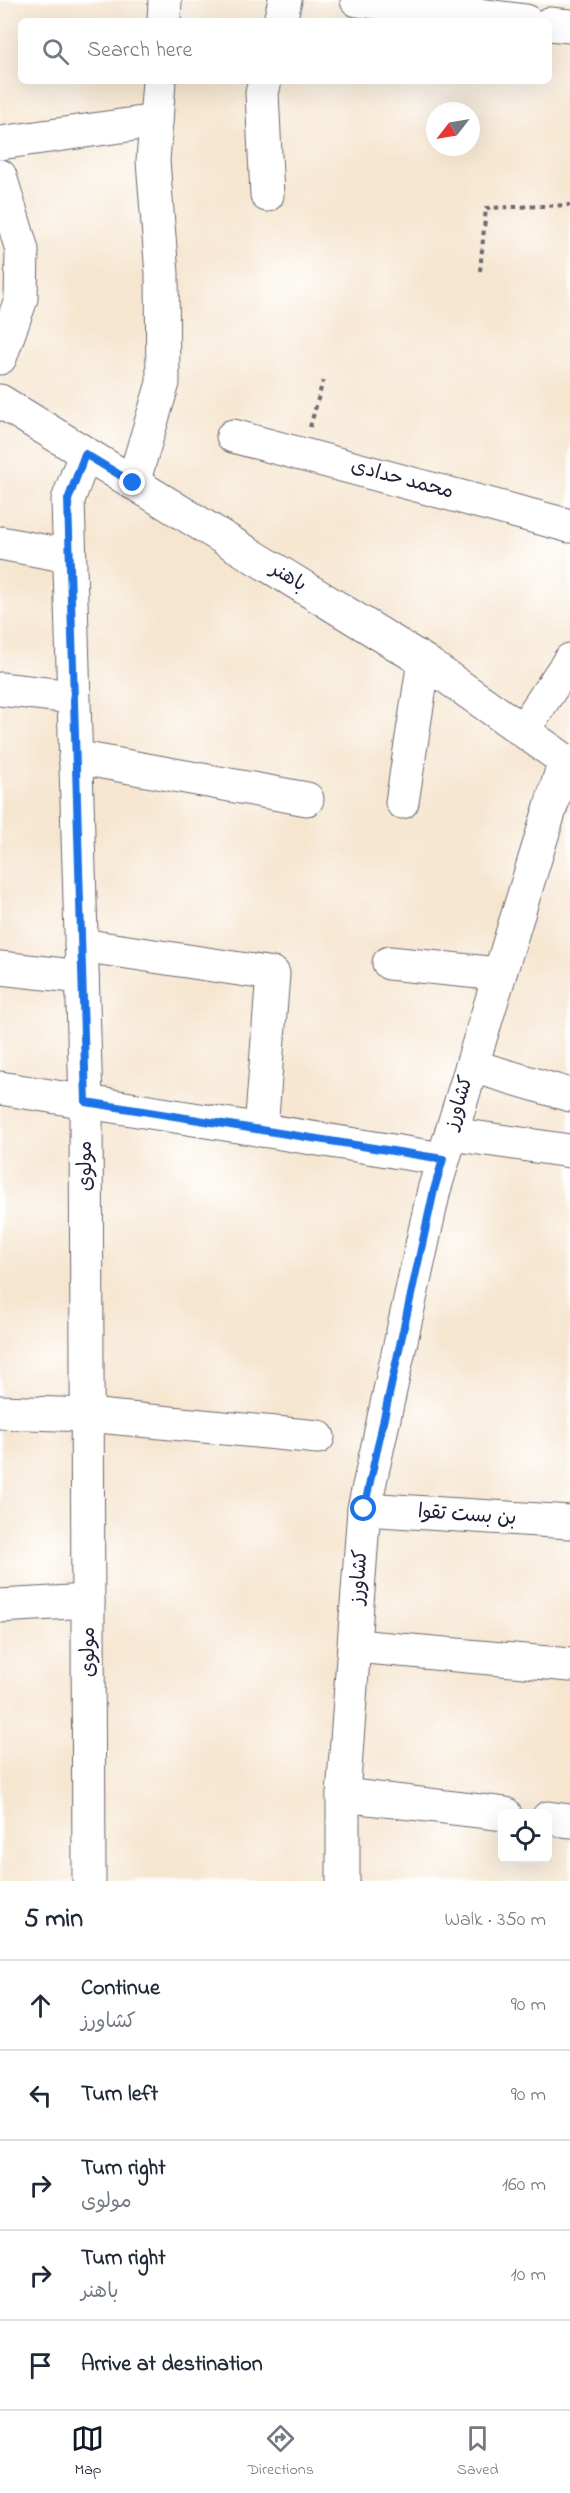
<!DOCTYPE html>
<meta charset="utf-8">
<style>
:root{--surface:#fff;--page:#f2f2f3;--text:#1f2937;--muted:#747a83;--line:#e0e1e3;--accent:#111827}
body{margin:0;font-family:"Indie Flower","Playpen Sans Arabic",sans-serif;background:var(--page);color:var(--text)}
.controls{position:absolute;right:18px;bottom:18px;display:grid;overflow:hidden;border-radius:9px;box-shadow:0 6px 24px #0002}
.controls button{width:54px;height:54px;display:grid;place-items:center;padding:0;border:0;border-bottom:2px solid var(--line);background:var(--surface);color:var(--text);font:30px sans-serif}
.compass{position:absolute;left:426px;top:102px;width:54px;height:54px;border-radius:50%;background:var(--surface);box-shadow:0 6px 24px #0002;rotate:239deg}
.stop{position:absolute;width:18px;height:18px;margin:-14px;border:4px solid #1a73e8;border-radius:50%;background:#fff}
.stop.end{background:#1a73e8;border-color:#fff;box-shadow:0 2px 6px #0008}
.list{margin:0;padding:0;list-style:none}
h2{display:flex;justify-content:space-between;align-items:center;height:78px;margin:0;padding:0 24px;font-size:26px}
h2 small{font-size:20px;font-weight:400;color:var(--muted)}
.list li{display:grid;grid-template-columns:39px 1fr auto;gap:18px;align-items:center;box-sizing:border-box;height:90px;padding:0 24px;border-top:2px solid var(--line)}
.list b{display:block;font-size:22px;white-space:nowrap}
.list p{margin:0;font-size:20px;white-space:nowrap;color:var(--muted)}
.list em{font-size:20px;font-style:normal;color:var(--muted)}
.icon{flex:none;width:33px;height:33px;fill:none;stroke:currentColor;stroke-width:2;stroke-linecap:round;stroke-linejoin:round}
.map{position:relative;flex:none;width:570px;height:1881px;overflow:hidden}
.search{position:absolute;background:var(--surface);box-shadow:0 6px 24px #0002;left:18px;right:18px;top:18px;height:66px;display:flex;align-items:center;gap:15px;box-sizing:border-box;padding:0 21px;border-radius:9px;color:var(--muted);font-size:22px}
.sheet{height:528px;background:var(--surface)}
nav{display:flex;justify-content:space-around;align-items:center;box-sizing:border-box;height:84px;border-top:2px solid var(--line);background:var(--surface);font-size:16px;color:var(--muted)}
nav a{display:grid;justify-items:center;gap:3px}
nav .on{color:var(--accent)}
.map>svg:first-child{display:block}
</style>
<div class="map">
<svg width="570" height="1881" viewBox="0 0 570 1881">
<rect width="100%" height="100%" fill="#fff"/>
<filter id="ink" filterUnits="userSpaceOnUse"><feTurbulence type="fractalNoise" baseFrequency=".0167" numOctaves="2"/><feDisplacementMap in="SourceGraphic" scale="12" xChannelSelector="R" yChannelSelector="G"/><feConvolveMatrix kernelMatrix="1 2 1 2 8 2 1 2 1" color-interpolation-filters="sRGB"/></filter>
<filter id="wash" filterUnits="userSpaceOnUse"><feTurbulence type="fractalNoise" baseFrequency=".008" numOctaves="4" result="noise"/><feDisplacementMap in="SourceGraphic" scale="24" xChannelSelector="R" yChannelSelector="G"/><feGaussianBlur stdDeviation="1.35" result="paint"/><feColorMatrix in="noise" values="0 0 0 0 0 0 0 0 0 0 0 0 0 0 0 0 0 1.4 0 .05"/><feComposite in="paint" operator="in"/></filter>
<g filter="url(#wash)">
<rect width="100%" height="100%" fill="#f6e6d0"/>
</g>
<g filter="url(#ink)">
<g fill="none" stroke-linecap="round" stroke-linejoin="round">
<defs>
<g id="minor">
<polyline points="357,0 526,21"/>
<polyline points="164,21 165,0"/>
<polyline points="280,21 285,0"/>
<polyline points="549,24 570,26"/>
<polyline points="265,81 262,93 267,195"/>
<polyline points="0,143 156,121"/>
<polyline points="0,176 22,250 21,299 0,358"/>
<polyline points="0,401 424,661 570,764"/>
<polyline points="233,436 570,526"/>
<polyline points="85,454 68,500 86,1102 89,1881"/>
<polyline points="133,483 163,383 162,274 153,161 159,81"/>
<polyline points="0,543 69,556"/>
<polyline points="0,689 73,697"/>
<polyline points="523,730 570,660"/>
<polyline points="75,757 307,799"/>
<polyline points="402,802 424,661"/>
<polyline points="81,945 273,974 261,1130"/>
<polyline points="389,963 499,974"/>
<polyline points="0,968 82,977"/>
<polyline points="472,1066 570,1095"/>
<polyline points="0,1088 443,1159"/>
<polyline points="451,1134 570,1151"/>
<polyline points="0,1412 87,1415 318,1437"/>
<polyline points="364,1509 570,1522"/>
<polyline points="0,1606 88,1601"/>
<polyline points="355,1646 570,1665"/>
<polyline points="343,1795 505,1814"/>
<polyline points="548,1818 570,1821"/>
<polyline points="343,1881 343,1795 364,1509 434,1190 565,760"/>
</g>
</defs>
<!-- minor casing -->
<use href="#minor" stroke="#6c676f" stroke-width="35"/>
<!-- path -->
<g stroke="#6c676f" stroke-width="4" stroke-dasharray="4.5 4.5" stroke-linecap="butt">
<polyline points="480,271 486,208 570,205"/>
<polyline points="310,427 323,381"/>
</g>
<!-- minor -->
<use href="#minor" stroke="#fff" stroke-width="33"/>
</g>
</g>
<g fill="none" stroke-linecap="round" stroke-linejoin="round" filter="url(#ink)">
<!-- route -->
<polyline stroke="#1a73e8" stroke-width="8" points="133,483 85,454 68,500 86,1102 443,1159 434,1190 364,1509"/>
</g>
<g text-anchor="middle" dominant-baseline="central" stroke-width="4.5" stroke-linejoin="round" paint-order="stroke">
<!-- street labels -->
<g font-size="20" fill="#22223b" stroke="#fff">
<text transform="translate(402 480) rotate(15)">محمد حدادی</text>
<text transform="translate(288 578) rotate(31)">باهنر</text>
<text transform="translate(460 1103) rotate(-73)">کشاورز</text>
<text transform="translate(86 1166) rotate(-90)">مولوی</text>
<text transform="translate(467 1516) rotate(4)">بن بست تقوا</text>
<text transform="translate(360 1577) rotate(-86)">کشاورز</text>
<text transform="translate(89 1652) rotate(-90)">مولوی</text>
</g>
</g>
</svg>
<div class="controls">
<button><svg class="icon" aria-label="locate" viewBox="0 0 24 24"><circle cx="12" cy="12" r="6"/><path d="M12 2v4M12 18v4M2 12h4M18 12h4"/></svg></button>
</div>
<svg class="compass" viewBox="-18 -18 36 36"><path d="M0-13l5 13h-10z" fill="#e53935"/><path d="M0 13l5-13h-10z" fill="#747a83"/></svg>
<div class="stop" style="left:364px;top:1509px"></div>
<div class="stop end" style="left:133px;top:483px"></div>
<div class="search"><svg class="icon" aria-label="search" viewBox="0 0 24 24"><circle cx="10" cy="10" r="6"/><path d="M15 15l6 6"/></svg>Search here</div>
</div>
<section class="sheet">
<h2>5 min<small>Walk · 350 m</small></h2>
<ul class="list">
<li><svg class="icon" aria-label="ahead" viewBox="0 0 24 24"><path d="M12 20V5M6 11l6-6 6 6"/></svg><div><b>Continue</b><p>کشاورز</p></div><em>90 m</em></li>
<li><svg class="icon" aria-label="left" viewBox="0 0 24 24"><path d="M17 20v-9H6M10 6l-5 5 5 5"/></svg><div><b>Turn left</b></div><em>90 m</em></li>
<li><svg class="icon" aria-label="right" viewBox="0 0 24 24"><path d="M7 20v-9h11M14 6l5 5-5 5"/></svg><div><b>Turn right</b><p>مولوی</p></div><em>160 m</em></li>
<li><svg class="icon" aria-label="right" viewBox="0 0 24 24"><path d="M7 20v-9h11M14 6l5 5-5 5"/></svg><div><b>Turn right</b><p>باهنر</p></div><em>10 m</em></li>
<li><svg class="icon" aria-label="arrive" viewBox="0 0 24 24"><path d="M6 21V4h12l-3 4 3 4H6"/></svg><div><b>Arrive at destination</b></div></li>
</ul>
</section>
<nav>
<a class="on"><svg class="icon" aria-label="map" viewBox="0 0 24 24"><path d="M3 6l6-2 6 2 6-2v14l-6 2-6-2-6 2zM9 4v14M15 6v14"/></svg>Map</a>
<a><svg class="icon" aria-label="directions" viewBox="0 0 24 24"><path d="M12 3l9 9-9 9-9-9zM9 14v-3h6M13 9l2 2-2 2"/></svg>Directions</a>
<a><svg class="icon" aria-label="saved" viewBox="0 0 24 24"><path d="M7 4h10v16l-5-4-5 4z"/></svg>Saved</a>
</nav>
